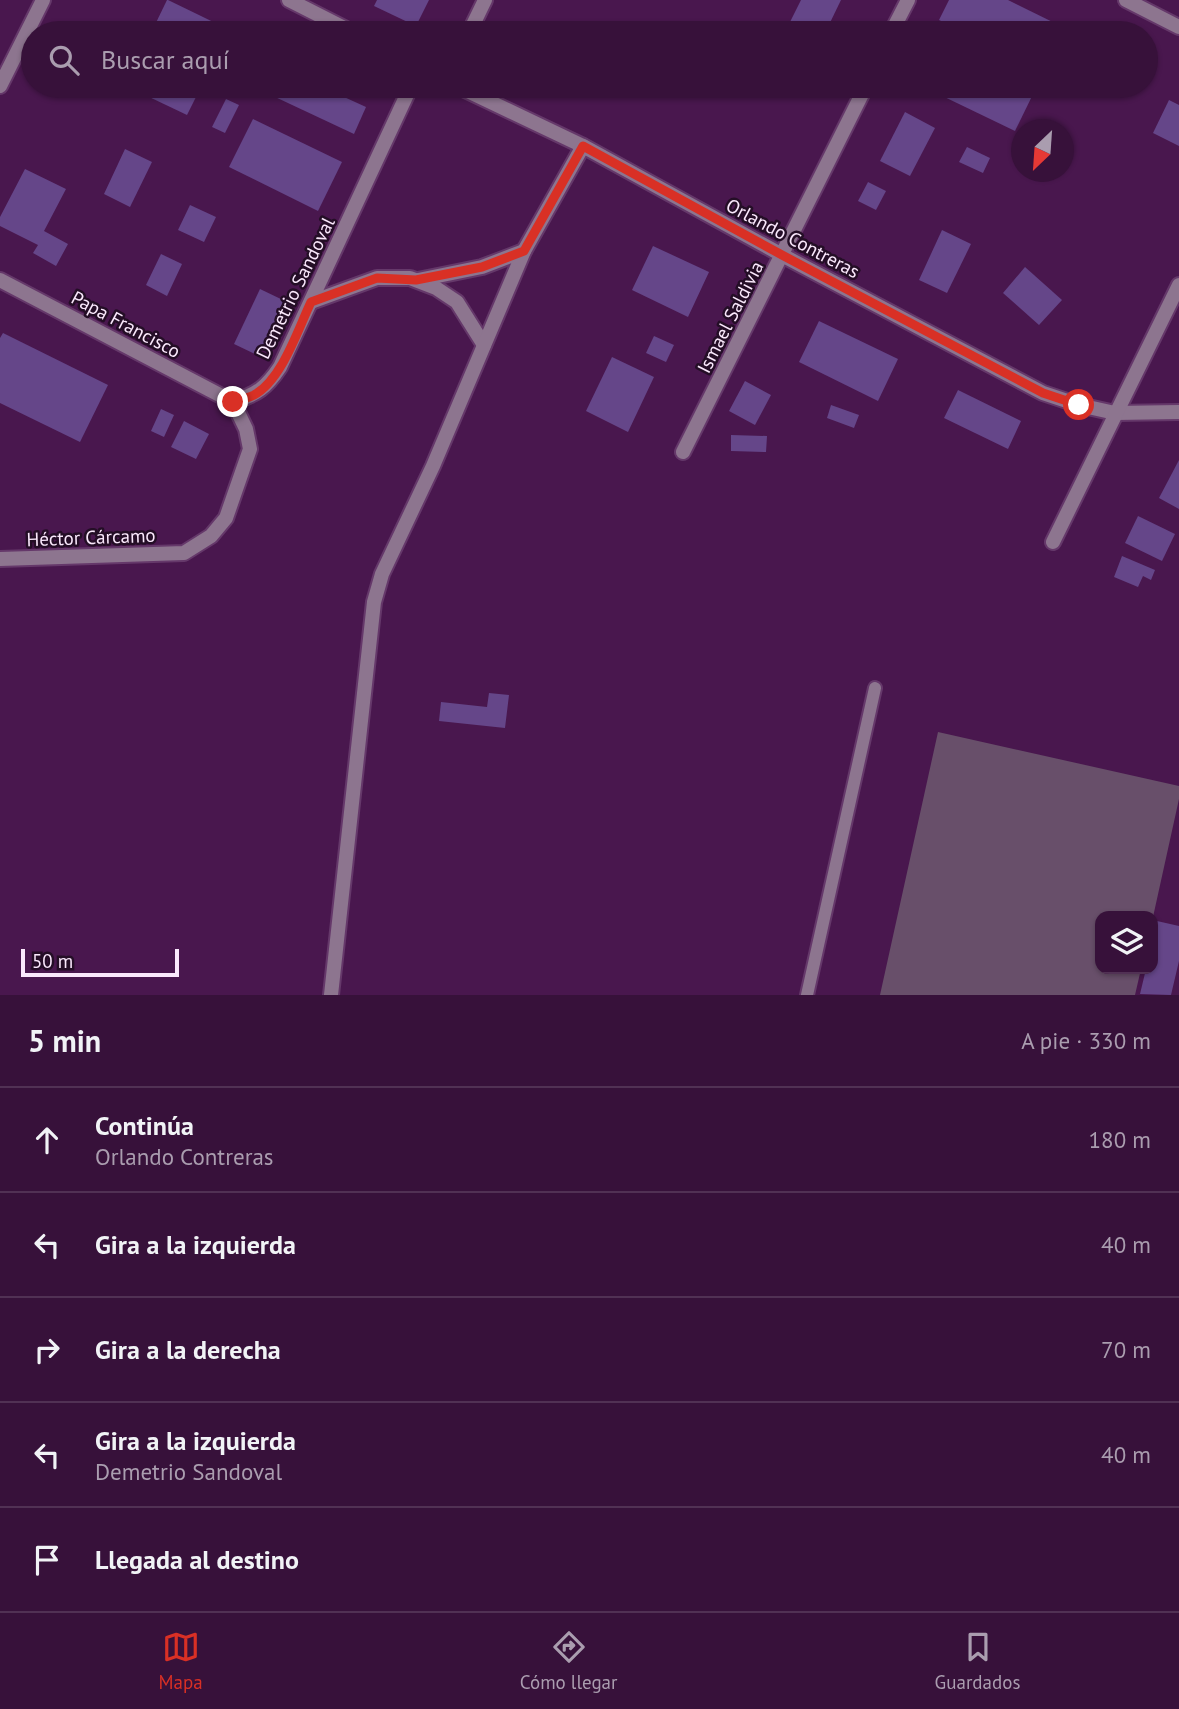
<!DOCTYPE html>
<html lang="es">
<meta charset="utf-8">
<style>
:root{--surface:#37113a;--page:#421f45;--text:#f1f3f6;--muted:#aa9daf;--line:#513154;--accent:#d93025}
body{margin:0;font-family:"PT Sans",sans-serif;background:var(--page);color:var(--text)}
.controls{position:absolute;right:21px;bottom:21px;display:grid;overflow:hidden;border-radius:14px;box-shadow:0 2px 5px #0004}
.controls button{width:63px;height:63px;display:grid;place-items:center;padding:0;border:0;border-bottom:2px solid var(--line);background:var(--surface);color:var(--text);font:35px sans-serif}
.compass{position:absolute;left:1011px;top:119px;width:63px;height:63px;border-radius:50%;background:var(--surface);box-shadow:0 2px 5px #0004;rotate:205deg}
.scale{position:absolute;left:21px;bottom:18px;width:158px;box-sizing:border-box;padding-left:7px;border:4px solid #fae8fc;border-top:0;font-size:19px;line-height:24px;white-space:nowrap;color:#fae8fc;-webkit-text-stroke:5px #240e26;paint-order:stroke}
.stop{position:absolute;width:21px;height:21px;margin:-16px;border:5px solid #d93025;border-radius:50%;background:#fff}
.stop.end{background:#d93025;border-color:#fff;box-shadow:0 2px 7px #0008}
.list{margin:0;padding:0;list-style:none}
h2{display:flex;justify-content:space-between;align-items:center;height:91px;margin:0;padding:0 28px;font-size:30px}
h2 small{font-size:23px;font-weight:400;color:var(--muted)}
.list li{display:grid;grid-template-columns:46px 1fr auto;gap:21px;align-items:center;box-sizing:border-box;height:105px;padding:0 28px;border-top:2px solid var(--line)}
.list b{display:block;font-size:26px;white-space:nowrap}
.list p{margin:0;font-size:23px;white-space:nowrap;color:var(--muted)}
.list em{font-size:23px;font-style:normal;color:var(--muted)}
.icon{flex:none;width:38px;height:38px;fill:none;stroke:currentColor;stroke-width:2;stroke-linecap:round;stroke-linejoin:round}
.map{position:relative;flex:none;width:1179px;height:995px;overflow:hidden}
.search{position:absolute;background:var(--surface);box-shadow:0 2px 5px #0004;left:21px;right:21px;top:21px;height:77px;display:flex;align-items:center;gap:18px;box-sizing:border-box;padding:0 24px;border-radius:38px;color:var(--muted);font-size:26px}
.sheet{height:616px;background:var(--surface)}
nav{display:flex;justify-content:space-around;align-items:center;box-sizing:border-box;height:98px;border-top:2px solid var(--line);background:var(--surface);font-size:19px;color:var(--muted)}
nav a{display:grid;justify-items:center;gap:4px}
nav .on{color:var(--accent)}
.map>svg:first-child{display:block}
</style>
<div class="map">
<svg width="1179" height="995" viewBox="0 0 1179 995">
<rect width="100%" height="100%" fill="#49174e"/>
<!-- green -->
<polygon fill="#684f6a" points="938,732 1179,786 1179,799 1153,917 1100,916 1100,969 1141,969 1135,995 880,995"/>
<!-- building -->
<g fill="#654689">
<polygon points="167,0 168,0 236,33 151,33"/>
<polygon points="377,0 429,0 416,26 374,6"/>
<polygon points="801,0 841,0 825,33 812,33 790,22"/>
<polygon points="949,0 1008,0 1075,33 965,33 939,20"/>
<polygon points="149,86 177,86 197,95 187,115 145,95"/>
<polygon points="278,86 320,86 366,107 354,134 273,96"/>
<polygon points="935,86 1032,86 1036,88 1015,131 932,91"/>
<polygon points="226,99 239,105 225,133 212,127"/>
<polygon points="1169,100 1179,105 1179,146 1153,133"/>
<polygon points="905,112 935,128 910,176 880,161"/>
<polygon points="253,119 342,162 318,211 229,167"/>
<polygon points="967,147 990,158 983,173 959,162"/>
<polygon points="125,149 152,162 130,207 104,194"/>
<polygon points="25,169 66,189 44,231 68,244 56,266 33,253 38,245 0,226 0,217"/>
<polygon points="868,182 886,191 876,210 858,201"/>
<polygon points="190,205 216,217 204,242 178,230"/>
<polygon points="942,230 971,244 947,293 919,280"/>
<polygon points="653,246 709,272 688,317 632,290"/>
<polygon points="161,254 182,264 167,296 146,285"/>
<polygon points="1025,267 1062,300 1039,325 1003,293"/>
<polygon points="260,289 285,301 259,356 234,344"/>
<polygon points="819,321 898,359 878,401 799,362"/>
<polygon points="3,333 108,385 80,442 0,403 0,338"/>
<polygon points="654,336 674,345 666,362 646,353"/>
<polygon points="612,357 654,377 628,432 586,411"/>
<polygon points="745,381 771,395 755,425 729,411"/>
<polygon points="958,390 1021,421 1008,449 944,418"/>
<polygon points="831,405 859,415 854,428 827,418"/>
<polygon points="161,409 174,415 164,437 151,431"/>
<polygon points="184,421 209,434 196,459 171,447"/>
<polygon points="731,435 767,436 766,452 731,451"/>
<polygon points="1179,460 1179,509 1159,498"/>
<polygon points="1138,516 1175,534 1162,561 1125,543"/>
<polygon points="1122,556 1155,570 1151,580 1143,576 1138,587 1114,577"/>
<polygon points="489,693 509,695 505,728 439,721 441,702 487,707"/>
<polygon points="1157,921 1179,926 1179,961 1171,995 1140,994 1146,969 1153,969 1153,938"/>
</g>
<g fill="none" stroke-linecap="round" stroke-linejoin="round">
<defs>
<polyline id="lane" points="807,995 875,688"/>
<g id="street">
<polyline points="289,0 354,33"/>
<polyline points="1126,0 1179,27"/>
<polyline points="469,33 485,0"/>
<polyline points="891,33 908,0"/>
<polyline points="0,86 43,0"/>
<polyline points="457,86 583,146 782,255 1043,393 1079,405 1115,413 1179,412"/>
<polyline points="0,280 233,402"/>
<polyline points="418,280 482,267 524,251"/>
<polyline points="311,302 377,278 410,278 436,288 457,302 484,345"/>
<polyline points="683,452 866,86"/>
<polyline points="1053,542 1179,285"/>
<path d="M0,559L184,553L211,536L226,518L250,449L246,429L233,402C257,394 266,388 280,367L411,86"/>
<polyline points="331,995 374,602 382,574 433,466 524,251 583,146"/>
</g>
</defs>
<!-- lane casing -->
<use href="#lane" stroke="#65386a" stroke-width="16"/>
<!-- street casing -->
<use href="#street" stroke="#65386a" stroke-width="18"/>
<!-- lane -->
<use href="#lane" stroke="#8d758f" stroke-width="12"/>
<!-- street -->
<use href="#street" stroke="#8d758f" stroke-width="14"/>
</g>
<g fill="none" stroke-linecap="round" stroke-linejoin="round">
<!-- route -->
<path stroke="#d93025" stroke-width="9" d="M233,402C240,400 248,398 254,395C282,380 298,329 311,302L377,278L416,280L482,267L524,251L583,146L782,255L1043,393L1079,405"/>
</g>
<g text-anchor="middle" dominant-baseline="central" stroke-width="5" stroke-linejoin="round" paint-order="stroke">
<!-- street labels -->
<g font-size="19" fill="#fae8fc" stroke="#240e26">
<text transform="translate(793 238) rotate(28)">Orlando Contreras</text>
<text transform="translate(295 288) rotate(-64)">Demetrio Sandoval</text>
<text transform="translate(730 317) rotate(-63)">Ismael Saldivia</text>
<text transform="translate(126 324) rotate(28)">Papa Francisco</text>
<text transform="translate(91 537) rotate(-2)">Héctor Cárcamo</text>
</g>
</g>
</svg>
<div class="controls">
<button><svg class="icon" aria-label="layers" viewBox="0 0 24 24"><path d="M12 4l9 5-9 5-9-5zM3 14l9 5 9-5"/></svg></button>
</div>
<svg class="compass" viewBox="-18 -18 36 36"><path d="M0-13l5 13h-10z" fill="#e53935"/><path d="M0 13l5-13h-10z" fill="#aa9daf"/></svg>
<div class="scale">50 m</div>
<div class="stop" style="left:1079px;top:405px"></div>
<div class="stop end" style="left:233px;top:402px"></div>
<div class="search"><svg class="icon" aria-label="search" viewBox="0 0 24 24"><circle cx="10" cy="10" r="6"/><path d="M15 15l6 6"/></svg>Buscar aquí</div>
</div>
<section class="sheet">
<h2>5 min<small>A pie · 330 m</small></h2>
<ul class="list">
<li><svg class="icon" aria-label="ahead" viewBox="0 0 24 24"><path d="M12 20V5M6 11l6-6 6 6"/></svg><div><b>Continúa</b><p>Orlando Contreras</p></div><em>180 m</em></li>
<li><svg class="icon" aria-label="left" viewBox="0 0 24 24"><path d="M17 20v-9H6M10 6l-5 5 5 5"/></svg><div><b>Gira a la izquierda</b></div><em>40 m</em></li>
<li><svg class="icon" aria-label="right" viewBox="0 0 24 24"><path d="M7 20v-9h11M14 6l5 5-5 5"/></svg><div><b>Gira a la derecha</b></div><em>70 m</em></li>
<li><svg class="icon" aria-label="left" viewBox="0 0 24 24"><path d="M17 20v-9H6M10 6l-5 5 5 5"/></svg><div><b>Gira a la izquierda</b><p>Demetrio Sandoval</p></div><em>40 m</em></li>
<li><svg class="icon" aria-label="arrive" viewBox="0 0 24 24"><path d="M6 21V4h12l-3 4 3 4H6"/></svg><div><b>Llegada al destino</b></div></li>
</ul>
</section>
<nav>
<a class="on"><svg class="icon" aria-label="map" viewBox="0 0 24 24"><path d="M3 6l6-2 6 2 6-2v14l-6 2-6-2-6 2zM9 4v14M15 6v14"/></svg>Mapa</a>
<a><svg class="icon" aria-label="directions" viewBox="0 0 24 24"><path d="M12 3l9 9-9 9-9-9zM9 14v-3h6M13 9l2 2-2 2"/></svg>Cómo llegar</a>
<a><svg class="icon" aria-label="saved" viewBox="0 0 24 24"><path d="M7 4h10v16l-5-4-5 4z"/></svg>Guardados</a>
</nav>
